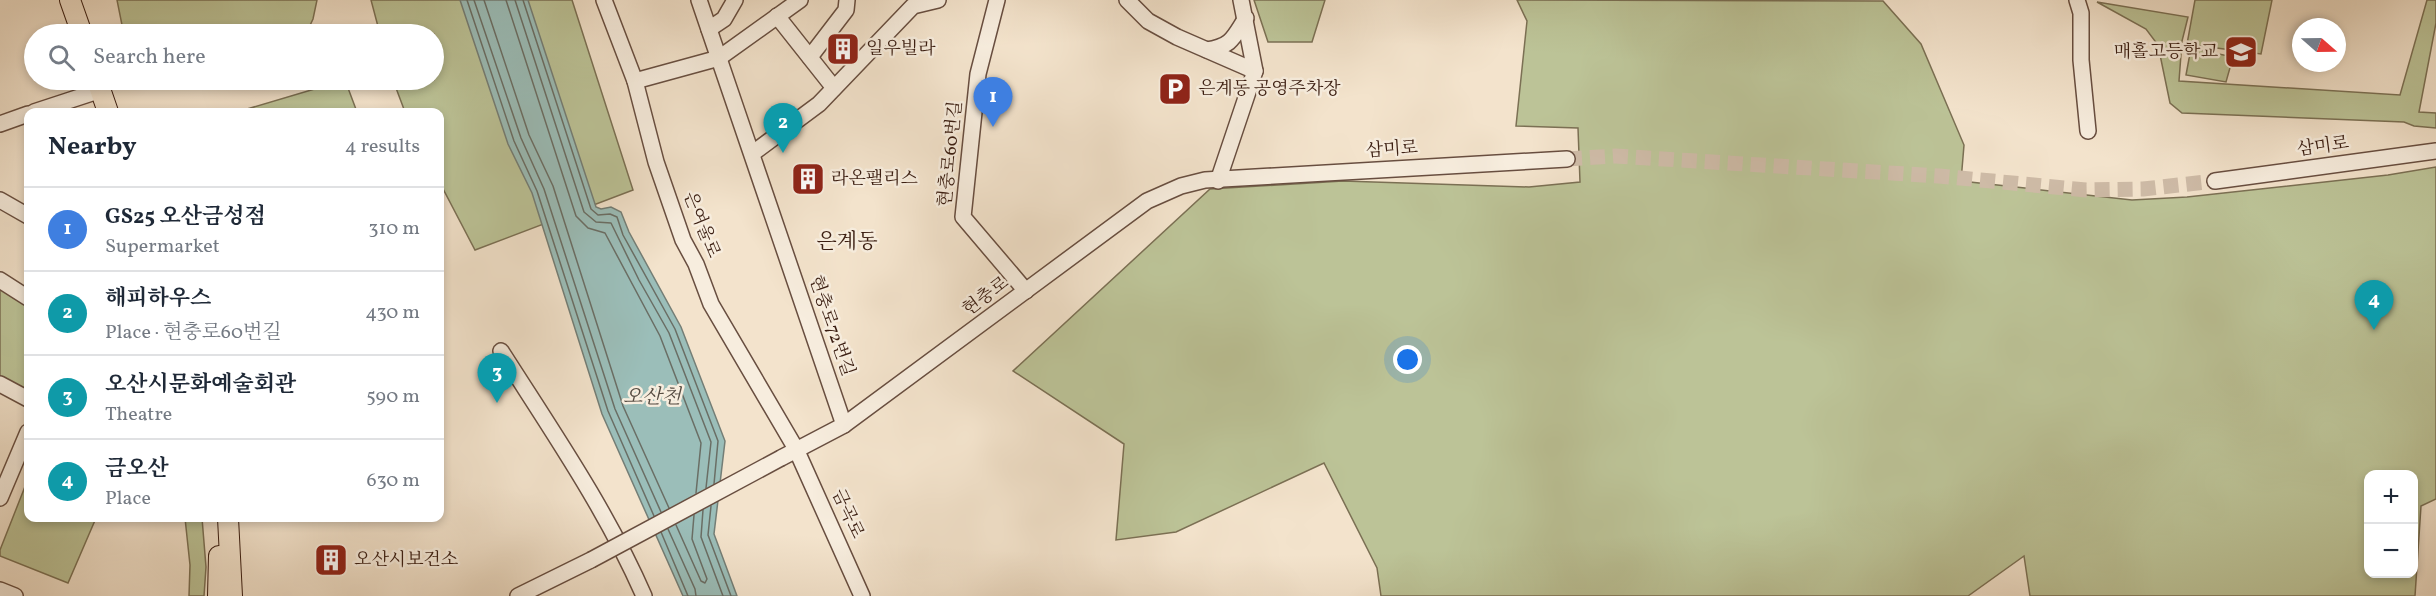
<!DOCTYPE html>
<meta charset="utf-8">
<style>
:root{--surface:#fff;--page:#f2f2f3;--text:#1f2937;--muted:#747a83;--line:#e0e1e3;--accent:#b45309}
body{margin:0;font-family:Vollkorn,"Noto Serif KR",serif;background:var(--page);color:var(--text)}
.controls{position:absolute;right:18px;bottom:18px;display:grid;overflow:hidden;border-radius:12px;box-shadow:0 3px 9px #0003}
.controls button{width:54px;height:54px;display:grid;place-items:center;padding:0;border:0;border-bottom:2px solid var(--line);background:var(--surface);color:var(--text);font:30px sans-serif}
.compass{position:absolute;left:2292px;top:18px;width:54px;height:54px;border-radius:50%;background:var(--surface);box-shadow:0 3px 9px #0003;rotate:110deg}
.you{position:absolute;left:1408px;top:360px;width:21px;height:21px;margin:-15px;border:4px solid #fff;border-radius:50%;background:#1a73e8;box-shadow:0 0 0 9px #1a73e833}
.badge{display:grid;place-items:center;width:39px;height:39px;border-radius:50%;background:var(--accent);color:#fff;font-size:20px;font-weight:700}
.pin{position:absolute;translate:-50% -50px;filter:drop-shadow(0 2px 3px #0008)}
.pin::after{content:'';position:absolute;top:32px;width:21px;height:18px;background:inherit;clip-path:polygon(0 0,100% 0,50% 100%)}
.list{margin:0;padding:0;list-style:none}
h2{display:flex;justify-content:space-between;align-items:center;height:78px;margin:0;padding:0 24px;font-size:26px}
h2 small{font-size:20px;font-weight:400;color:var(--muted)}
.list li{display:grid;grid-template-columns:39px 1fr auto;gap:18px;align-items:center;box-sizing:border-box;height:84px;padding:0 24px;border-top:2px solid var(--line)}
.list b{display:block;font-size:22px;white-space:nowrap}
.list p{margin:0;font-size:20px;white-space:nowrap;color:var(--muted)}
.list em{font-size:20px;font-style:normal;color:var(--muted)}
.icon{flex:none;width:33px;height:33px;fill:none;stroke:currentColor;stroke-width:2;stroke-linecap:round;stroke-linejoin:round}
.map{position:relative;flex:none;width:2436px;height:596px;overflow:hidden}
.search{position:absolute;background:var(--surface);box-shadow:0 3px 9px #0003;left:24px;top:24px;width:420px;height:66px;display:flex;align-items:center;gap:15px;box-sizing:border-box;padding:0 21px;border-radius:33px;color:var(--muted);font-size:22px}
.panel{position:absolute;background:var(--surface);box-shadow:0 3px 9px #0003;left:24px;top:108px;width:420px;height:414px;border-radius:12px}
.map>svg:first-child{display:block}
</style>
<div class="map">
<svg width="2436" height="596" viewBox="0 0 2436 596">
<rect width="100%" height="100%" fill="#f3e3cc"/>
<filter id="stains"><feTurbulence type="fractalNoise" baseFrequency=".00333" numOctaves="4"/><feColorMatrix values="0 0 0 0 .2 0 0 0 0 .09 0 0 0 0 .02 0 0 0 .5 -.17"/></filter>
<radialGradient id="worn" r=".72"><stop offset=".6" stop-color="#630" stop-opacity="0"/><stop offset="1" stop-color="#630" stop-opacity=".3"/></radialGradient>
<!-- green -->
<g fill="#bcc397" stroke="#7b7054" stroke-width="1.5" fill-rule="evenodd">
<polygon points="117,0 317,0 313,19 306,34 127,34 122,25"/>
<polygon points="371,0 572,0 633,190 475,250 440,183 440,112 405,112 393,80 434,80 434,34 380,34"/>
<polygon points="1254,0 1325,0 1312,42 1268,42"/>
<path d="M1517,0L1883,1L1921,44L1964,145L1961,181L2132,200L2187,197L2388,175L2436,167V499L2421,506L2415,596H2030L2024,556L1968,596H1381L1377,568L1324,463L1176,532L1116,540L1124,444L1013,371L1210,189L1343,181L1529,187L1580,182L1578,128L1516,126L1527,21ZM2368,474H2414V574H2368Z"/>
<polygon points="2195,0 2272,0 2261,54 2187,44"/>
<polygon points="2427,0 2436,0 2436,23 2419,112 2436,113 2436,128 2414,126 2404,122 2182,113 2170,103 2158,45 2146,29 2097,2 2188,17 2182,41 2179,81 2400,95"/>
<polygon points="2191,48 2233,57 2226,82 2186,75"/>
<path d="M177,80H255C229,89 203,89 177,80Z"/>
<polygon points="345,80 357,112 237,112"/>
<polygon points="0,286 28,302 28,395 0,379"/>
<polygon points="28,479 28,518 96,518 68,583 0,556 0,550"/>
<polygon points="185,518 202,518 206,567 204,596 189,596 190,565"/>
</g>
<!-- water -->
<polygon fill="#9bbeb9" stroke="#747e76" stroke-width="1.5" points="460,0 528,0 596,207 601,209 611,207 621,212 629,232 681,327 725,441 714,534 737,596 683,596 602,414 532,193 508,144"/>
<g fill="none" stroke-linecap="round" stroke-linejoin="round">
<!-- shore -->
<g stroke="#6a6e65" stroke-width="1.5">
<polyline points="467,0 514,141 537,191 608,411 654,516"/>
<polyline points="474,0 521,138 544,189 615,409 661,512"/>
<polyline points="484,0 529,135 553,186 623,406 669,508"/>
<polyline points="506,0 576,216 588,228 605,233 660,336 701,443 696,493"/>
<polyline points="515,0 584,212 596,222 611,223 639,280 669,333 711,442 706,488"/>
<polyline points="523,0 591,209 598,215 610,214 617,217 623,235 675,329 718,441 714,484"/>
<polyline points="711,506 708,535 731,596"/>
<polyline points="703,510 701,537 723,596"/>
<polyline points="676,525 701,581 705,583 707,579 692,539 694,515"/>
<polyline points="668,529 695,589 696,596"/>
<polyline points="661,532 688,596"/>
</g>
<!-- minor-tunnel -->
<polyline stroke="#cebba7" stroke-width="15" stroke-dasharray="15 8" stroke-linecap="butt" points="1567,159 1615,156 1939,176 2086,190 2143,189 2215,181"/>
<defs>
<g id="minor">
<polyline points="604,0 635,81 656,162 683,240 696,264 711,304 796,449 862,596"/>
<polyline points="699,0 844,425"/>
<polyline points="997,0 978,74 963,217 1026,291"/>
<polyline points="1127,0 1148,21 1177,37 1255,71"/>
<polyline points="2077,0 2081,13 2081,60 2088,131"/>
<polyline points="777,16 834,88"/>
<polyline points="709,29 724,19 735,0"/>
<path d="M1207,50C1232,46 1233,38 1246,18"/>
<polyline points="810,57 846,10 847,0"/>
<polyline points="635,81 719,58 800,0"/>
<polyline points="34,112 101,90"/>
<polyline points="0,124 28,114"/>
<polyline points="753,153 819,104 913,6 938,0"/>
<polyline points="1218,181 1255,71 1241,0"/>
<polyline points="2215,181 2436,151"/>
<polyline points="0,200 28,216"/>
<polyline points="0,280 28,298"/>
<path d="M501,351C552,431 606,509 644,596"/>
<polyline points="0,384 28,399"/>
<polyline points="781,458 844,425 1147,201 1181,186 1205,180 1567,159"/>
<polyline points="0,498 28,432"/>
<polyline points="0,590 15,596"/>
<polyline points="518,596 591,560"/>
</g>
<g id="major">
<polyline points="70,0 82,34"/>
<polyline points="97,80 108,112"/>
<polyline points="228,518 232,596"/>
<polyline points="218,596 219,556"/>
</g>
</defs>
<!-- minor casing -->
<use href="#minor" stroke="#684e40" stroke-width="18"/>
<!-- major casing -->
<use href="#major" stroke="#3a1d11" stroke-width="22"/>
<!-- minor -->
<use href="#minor" stroke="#f7edde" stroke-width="15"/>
<!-- major -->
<use href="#major" stroke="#f3e3cc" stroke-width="20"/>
<defs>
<polyline id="minor-bridge" points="591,560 781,458"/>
</defs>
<!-- minor-bridge casing -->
<use href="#minor-bridge" stroke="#684e40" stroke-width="18" stroke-linecap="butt"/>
<!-- minor-bridge -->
<use href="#minor-bridge" stroke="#f7edde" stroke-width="15"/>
</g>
<!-- icons -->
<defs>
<symbol id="building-square" viewBox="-11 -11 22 22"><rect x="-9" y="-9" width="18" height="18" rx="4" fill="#8f2418" stroke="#f7edde"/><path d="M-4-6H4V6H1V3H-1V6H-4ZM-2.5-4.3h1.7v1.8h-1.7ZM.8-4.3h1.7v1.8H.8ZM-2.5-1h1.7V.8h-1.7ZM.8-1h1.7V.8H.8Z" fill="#fff"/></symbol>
<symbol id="school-square" viewBox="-11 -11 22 22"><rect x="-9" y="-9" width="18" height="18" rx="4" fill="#8f2418" stroke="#f7edde"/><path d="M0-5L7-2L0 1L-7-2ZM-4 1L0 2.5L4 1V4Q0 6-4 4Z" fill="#fff"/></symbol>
<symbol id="parking-square" viewBox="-11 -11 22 22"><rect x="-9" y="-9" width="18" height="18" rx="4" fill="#8f2418" stroke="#f7edde"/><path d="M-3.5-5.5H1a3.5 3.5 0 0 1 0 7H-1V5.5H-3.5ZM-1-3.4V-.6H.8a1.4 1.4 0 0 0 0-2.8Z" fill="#fff"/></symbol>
</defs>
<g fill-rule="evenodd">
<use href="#building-square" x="824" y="30" width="38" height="38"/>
<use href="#school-square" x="2222" y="33" width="38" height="38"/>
<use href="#parking-square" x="1156" y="70" width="38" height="38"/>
<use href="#building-square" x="789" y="160" width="38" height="38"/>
<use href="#building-square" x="312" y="541" width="38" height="38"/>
</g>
<g text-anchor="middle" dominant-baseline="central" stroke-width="5" stroke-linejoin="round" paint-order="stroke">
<!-- poi labels -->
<g font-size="18" fill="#3a1d11" stroke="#f7edde" text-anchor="start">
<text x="866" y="49">일우빌라</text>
<text x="2218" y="52" text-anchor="end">매홀고등학교</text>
<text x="1198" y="89">은계동 공영주차장</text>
<text x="831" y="179">라온팰리스</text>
<text x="354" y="560">오산시보건소</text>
</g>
<!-- street labels -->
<g font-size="18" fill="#3a1d11" stroke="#f7edde">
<text transform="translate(2323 147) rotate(-8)">삼미로</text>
<text transform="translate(1392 150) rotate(-4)">삼미로</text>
<text transform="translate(951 154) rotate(-84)">현충로60번길</text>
<text transform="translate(701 225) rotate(68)">은여울로</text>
<text transform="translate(986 297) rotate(-37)">현충로</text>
<text transform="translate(831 326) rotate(71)">현충로72번길</text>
<text transform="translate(847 514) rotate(65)">금곡로</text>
</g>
<!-- water labels -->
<g font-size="20" font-style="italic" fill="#574d43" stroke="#f7edde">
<text x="652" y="398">오산천</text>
</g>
<!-- quarter labels -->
<g font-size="21" fill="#3a1d11" stroke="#f7edde">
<text x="847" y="242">은계동</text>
</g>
</g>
<rect width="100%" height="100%" filter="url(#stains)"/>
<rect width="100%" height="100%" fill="url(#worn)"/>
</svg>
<div class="controls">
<button>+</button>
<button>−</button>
</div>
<svg class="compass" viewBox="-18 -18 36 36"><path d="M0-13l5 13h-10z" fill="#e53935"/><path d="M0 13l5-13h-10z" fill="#747a83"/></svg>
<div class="you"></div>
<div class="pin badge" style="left:993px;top:127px;background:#3f7fe0">1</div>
<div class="pin badge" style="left:783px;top:153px;background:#0f9aa8">2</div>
<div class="pin badge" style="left:497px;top:403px;background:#0f9aa8">3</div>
<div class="pin badge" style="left:2374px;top:330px;background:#0f9aa8">4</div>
<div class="search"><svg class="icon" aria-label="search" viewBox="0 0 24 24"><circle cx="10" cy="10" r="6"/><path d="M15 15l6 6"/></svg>Search here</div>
<section class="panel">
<h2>Nearby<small>4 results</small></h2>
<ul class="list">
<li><span class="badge" style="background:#3f7fe0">1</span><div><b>GS25 오산금성점</b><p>Supermarket</p></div><em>310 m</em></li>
<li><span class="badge" style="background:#0f9aa8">2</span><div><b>해피하우스</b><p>Place · 현충로60번길</p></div><em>430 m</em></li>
<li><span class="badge" style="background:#0f9aa8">3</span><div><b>오산시문화예술회관</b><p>Theatre</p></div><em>590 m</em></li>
<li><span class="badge" style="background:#0f9aa8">4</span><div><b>금오산</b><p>Place</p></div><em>630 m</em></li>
</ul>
</section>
</div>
